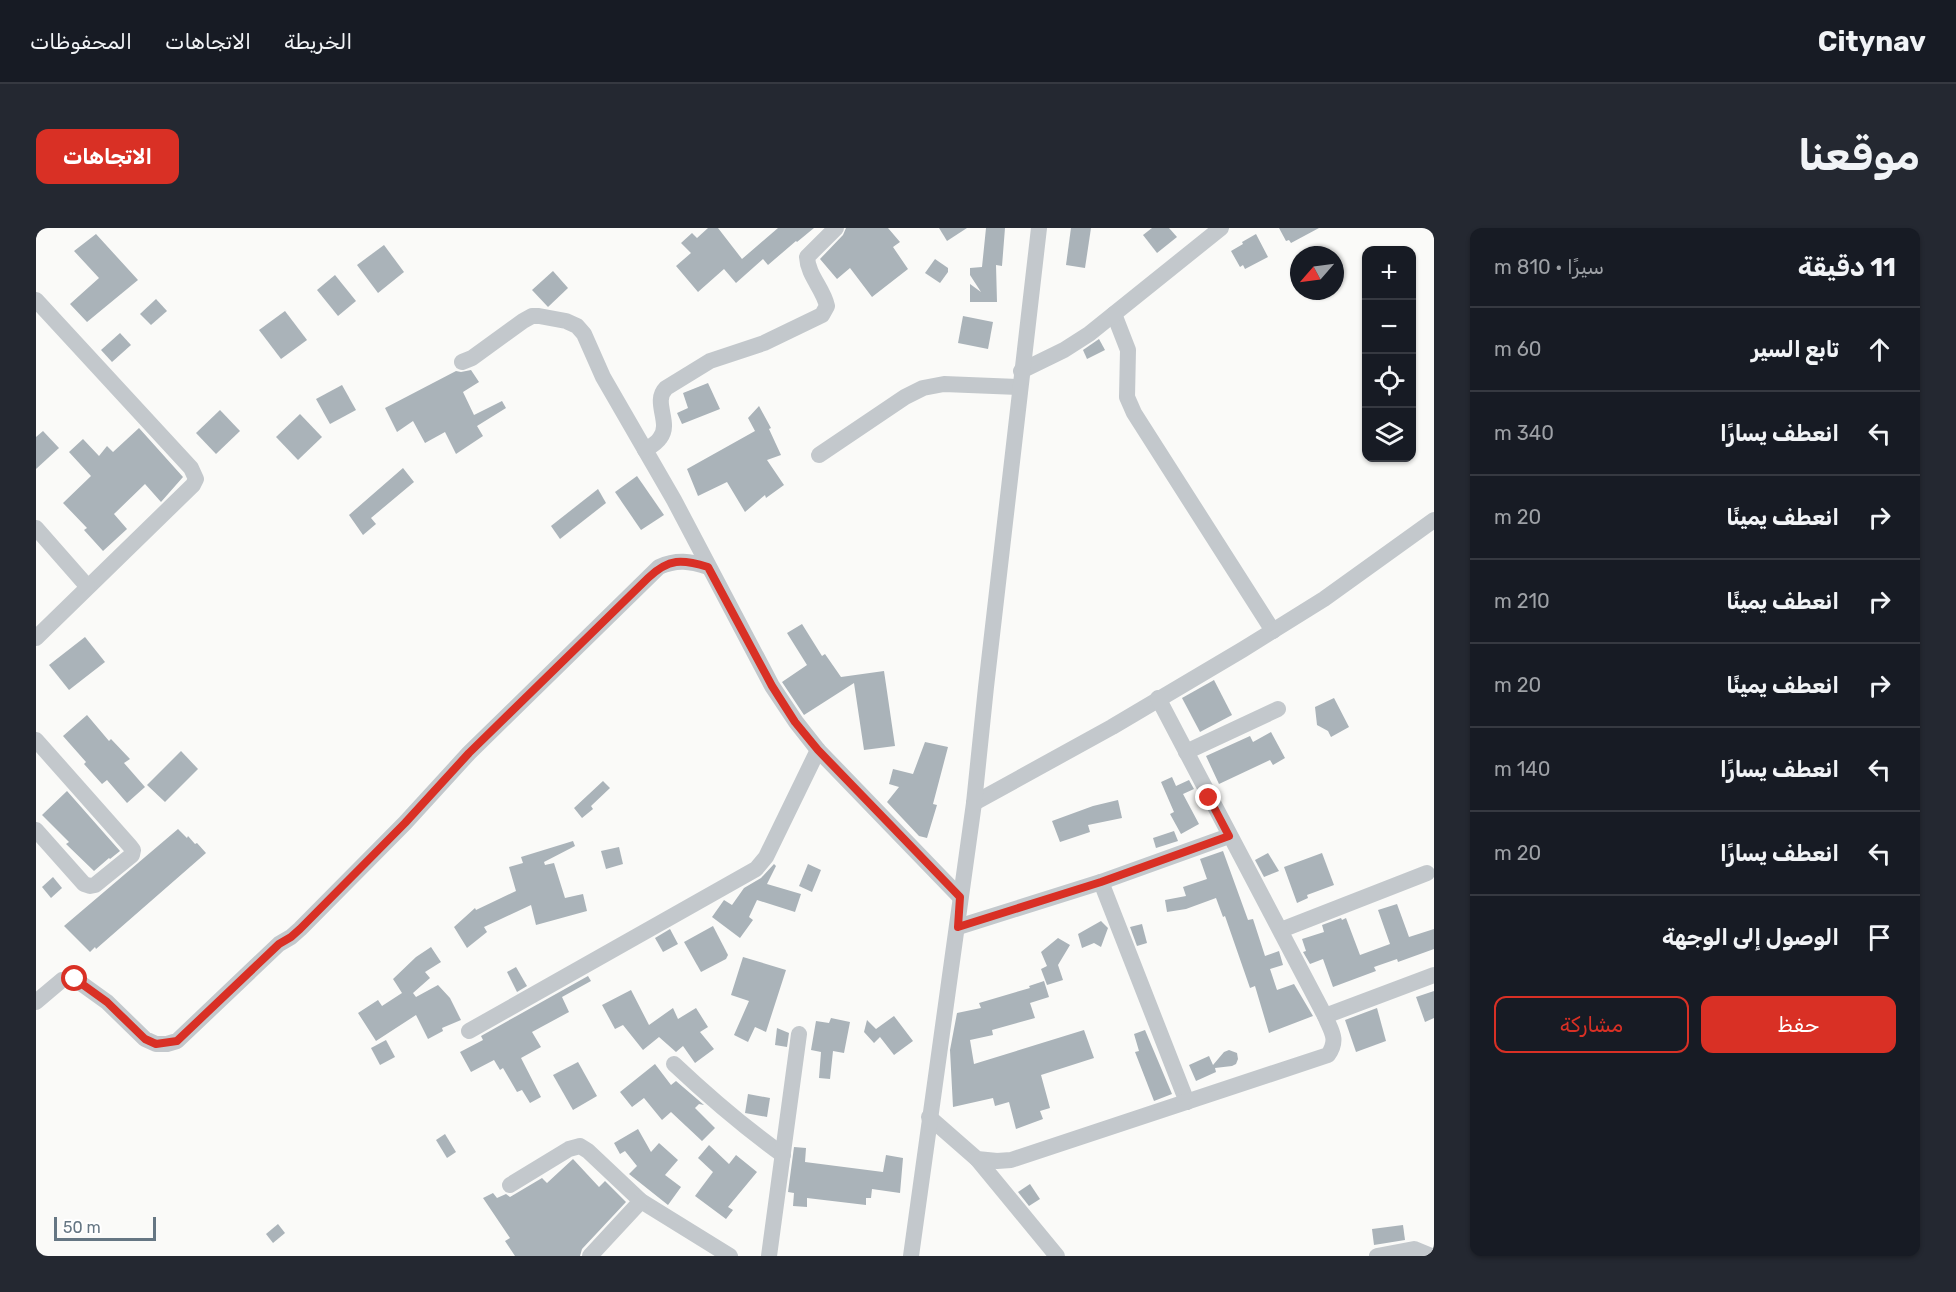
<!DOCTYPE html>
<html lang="ar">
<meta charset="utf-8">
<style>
:root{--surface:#171b24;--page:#242831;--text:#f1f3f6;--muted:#9ea1a6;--line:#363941;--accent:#d93025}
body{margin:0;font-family:Rubik,"Noto Naskh Arabic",sans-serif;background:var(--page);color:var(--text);direction:rtl}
.controls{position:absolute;right:18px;top:18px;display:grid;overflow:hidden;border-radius:12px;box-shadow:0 2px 4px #0004}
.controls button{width:54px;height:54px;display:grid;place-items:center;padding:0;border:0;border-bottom:2px solid var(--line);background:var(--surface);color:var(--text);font:30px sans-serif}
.compass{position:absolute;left:1254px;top:18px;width:54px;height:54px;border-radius:50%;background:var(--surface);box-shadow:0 2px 4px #0004;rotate:242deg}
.scale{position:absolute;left:18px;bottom:15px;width:102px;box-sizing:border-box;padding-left:6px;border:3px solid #657683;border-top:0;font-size:16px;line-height:21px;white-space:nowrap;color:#657683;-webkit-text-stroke:4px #fff;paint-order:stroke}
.stop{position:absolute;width:18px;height:18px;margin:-14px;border:4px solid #d93025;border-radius:50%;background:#fff}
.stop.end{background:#d93025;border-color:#fff;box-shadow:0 2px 6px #0008}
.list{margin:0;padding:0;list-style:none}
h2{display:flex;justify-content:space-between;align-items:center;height:78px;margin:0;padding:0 24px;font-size:26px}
h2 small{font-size:20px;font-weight:400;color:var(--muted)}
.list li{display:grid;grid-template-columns:39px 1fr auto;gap:18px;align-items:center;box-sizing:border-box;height:84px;padding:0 24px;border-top:2px solid var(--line)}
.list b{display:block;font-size:22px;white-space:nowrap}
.list em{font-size:20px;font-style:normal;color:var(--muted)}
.actions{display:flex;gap:12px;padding:18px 24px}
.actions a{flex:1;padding:14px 0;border:2px solid var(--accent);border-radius:12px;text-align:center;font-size:21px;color:var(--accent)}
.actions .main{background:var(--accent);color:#fff}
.icon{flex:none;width:33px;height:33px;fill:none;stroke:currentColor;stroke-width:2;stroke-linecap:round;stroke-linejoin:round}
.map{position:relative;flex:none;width:1398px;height:1028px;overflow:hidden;direction:ltr;border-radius:12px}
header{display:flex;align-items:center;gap:36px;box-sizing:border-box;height:84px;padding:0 30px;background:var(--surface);border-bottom:2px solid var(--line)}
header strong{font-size:28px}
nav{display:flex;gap:33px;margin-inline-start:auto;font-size:21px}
.intro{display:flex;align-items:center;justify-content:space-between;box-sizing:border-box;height:144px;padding:0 36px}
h1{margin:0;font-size:42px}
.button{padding:15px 27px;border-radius:12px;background:var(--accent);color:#fff;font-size:21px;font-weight:700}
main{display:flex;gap:36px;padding:0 36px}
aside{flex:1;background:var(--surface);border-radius:12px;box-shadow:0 2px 4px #0004}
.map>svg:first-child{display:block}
</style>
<header>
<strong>Citynav</strong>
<nav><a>الخريطة</a><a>الاتجاهات</a><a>المحفوظات</a></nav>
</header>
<div class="intro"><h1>موقعنا</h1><a class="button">الاتجاهات</a></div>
<main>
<aside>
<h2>11 دقيقة<small>سيرًا · 810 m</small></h2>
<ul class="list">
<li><svg class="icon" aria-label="ahead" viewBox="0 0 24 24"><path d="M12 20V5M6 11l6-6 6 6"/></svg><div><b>تابع السير</b></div><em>60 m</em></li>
<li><svg class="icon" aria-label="left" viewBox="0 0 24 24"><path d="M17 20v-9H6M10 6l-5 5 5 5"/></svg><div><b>انعطف يسارًا</b></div><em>340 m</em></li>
<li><svg class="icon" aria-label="right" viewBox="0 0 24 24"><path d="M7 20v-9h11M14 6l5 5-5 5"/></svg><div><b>انعطف يمينًا</b></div><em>20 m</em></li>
<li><svg class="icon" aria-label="right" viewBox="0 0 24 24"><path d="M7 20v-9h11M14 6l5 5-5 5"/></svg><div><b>انعطف يمينًا</b></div><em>210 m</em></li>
<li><svg class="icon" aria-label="right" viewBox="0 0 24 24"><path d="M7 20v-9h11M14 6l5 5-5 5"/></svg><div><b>انعطف يمينًا</b></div><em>20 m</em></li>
<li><svg class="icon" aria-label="left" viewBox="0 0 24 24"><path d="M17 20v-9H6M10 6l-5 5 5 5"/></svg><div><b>انعطف يسارًا</b></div><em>140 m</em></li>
<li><svg class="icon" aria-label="left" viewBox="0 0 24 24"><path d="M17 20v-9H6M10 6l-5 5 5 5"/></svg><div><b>انعطف يسارًا</b></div><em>20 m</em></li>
<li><svg class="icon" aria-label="arrive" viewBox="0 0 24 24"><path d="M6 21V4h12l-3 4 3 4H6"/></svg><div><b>الوصول إلى الوجهة</b></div></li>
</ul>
<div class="actions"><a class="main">حفظ</a><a>مشاركة</a></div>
</aside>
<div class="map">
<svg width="1398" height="1028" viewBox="0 0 1398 1028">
<rect width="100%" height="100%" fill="#fafaf8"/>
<!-- building -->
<g fill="#aab3b9">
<polygon points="672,0 682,0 706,31 742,0 778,0 761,14 760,13 732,37 727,31 700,55 688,41 662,64 640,38 655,25 645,15 656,5 661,10"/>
<polygon points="810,0 852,0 864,14 857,19 872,41 836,69 814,40 801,51 784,31 807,7"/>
<polygon points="903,0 931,0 911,13"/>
<polygon points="950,0 969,0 966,38 960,37 961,74 934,74 934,56 945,64 934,47 934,40 946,39"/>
<polygon points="1035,0 1055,0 1049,40 1030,37"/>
<polygon points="1116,0 1133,0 1141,9 1121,25 1107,7"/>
<polygon points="1243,0 1283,0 1255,15 1253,12 1250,13"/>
<polygon points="60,6 102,52 51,94 34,76 63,50 38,23"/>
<polygon points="1220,6 1232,29 1209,41 1207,37 1204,39 1195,23 1207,16 1206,14"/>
<polygon points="348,17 368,44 342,65 321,37"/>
<polygon points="899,31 912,40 912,44 904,55 889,45"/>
<polygon points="517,43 532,60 512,79 496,62"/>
<polygon points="299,47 320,73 302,88 281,62"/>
<polygon points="120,71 131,83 115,97 104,86"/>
<polygon points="249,83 271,112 245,131 223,102"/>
<polygon points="927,88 957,94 952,121 922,115"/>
<polygon points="84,105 95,117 76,134 65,122"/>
<polygon points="1063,111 1069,122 1051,131 1047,122"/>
<polygon points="435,142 443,154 427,164 438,187 466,173 470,180 441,198 447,208 420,226 409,204 389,215 377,193 361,204 349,180 420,143 425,144"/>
<polygon points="672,155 684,181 646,196 641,185 652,180 647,165"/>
<polygon points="306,157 320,182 294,196 280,171"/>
<polygon points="723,178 735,200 733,201 745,227 731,232 748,257 730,270 729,267 709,284 691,254 662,268 651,241 719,203 712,190"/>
<polygon points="184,182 204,203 180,226 160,205"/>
<polygon points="264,186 286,209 262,232 240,209"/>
<polygon points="103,200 147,249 125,274 109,256 78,286 91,301 67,323 48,302 51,300 27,275 55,248 33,224 47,211 63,228 71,218 77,224"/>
<polygon points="7,203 23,220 0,241 0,209"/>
<polygon points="367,240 378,254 335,290 340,296 327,307 313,287"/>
<polygon points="601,248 628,287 605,302 579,264"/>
<polygon points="562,261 570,275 524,311 515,298"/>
<polygon points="766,396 786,428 789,426 805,449 848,443 859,518 828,522 818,455 768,487 746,454 771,437 751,405"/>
<polygon points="49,409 69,434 33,462 13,437"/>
<polygon points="1178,452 1196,487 1164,504 1146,470"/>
<polygon points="1298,470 1313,499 1295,509 1292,503 1281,497 1279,479"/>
<polygon points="51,487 73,513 75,511 94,531 88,535 109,559 91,575 71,552 66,556 48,536 50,534 27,508"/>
<polygon points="1235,504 1249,530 1237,537 1234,532 1183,556 1170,528 1214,508 1217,514"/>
<polygon points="889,514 912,519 897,576 901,577 891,610 883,608 851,574 863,559 853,556 857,541 877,546"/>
<polygon points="145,523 162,541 129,574 111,557"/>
<polygon points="1136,549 1140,558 1153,552 1158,561 1147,566 1163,596 1145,606 1134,586 1138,584 1125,554"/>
<polygon points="567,553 574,560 555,578 557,581 546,590 538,580"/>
<polygon points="31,563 84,623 74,631 73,630 58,643 30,616 33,614 6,587"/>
<polygon points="1082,572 1086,590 1052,597 1054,604 1024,614 1016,593 1057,578"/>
<polygon points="142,601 151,610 152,608 159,616 161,615 170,625 60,721 59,719 54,724 28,698"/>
<polygon points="1138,603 1142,613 1120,620 1117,610"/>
<polygon points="537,613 539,618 508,634 509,637 518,635 529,670 547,666 551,683 500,697 495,677 448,699 451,704 431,720 418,699 439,680 440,682 480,663 473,639 487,635 485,629"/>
<polygon points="583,619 587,636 570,641 565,623"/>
<polygon points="1187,623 1212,692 1217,691 1229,728 1243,723 1247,737 1234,741 1241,762 1258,756 1277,788 1233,805 1219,758 1214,760 1189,688 1187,689 1180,670 1150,681 1131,684 1129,672 1150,668 1147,659 1171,651 1164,631"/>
<polygon points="1232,625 1243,643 1228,649 1219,632"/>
<polygon points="1286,625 1298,657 1271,667 1272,670 1261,675 1248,639"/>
<polygon points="738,636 740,638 731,656 765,666 759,684 721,672 713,689 717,692 704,710 676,689 688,672 696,677 708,660 725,650"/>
<polygon points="772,636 785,642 776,664 763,658"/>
<polygon points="17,649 26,660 15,670 6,659"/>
<polygon points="1361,676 1373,709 1398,701 1398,721 1362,734 1361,731 1338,739 1340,743 1297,759 1287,731 1274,736 1267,724 1270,723 1266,711 1288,704 1286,697 1305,690 1306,692 1310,690 1324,727 1354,716 1342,682"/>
<polygon points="1065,693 1072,700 1065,719 1058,715 1046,720 1042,706"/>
<polygon points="1106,696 1111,715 1101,718 1094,699"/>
<polygon points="677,698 692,727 690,731 665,744 648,714"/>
<polygon points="634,701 642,716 627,724 619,710"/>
<polygon points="1022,710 1034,717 1022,737 1027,752 1011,757 1005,741 1011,738 1005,724"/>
<polygon points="395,719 405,734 389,744 394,750 377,765 380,769 402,757 414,770 425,792 406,800 407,803 392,811 380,787 340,813 322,785 342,772 346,778 366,765 357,751 380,729"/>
<polygon points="707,729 750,742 730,804 719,799 712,814 698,807 713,773 695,767"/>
<polygon points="480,739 491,758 481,764 471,744"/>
<polygon points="552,748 555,753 526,769 533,784 496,804 505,819 485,830 505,869 494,875 486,862 481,864 467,840 464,842 458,832 435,844 424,824 447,812 445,808"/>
<polygon points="1008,753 1013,769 994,775 999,790 956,802 957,807 934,812 938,836 1048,802 1058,830 1005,847 1014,880 1004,883 1007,891 980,901 973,874 959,878 957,870 917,879 914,822 921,785 945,780 943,775 994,760 993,758"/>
<polygon points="595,762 613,797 637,780 642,791 660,780 672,799 664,804 678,821 659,835 647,818 640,824 623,809 607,822 587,797 579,801 566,777"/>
<polygon points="1398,763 1398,790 1389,794 1380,769"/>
<polygon points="1341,780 1350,813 1320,824 1309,792"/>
<polygon points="858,788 877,813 858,827 844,809 838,815 828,804 831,792 840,801"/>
<polygon points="795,790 814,794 808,825 797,823 794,851 783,850 785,824 775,822 780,793 793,795"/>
<polygon points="741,800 753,805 751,819 739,817"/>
<polygon points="1109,802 1136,866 1118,873 1099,824 1103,823 1098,806"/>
<polygon points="350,812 359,829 344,837 335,820"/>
<polygon points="1193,822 1201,825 1202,831 1200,836 1196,838 1179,840 1180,844 1160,853 1153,837 1173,828 1177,837 1188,824"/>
<polygon points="542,834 561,868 537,882 517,847"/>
<polygon points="619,836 635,857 640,853 668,877 663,876 659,880 679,900 666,913 635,884 626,892 608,870 596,879 584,864"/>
<polygon points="712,866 734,870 731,889 709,885"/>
<polygon points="602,901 615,924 623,915 642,932 629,947 645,959 632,977 593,946 601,938 589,923 584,926 578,915"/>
<polygon points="409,906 420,924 411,930 400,912"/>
<polygon points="673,917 693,936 700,927 721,944 692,979 697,982 690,991 659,968 677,944 662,930"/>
<polygon points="758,919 770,920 769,934 847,944 850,927 867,930 864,965 836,961 835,970 830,970 830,977 771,970 771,979 757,978 758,965 752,964"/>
<polygon points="537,931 563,959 569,953 590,974 546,1021 544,1028 479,1028 469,1013 474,1010 447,970 457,965 461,970 470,966 474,969 506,950 511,955"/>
<polygon points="994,956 1004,971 993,978 982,964"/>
<polygon points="242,996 249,1005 237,1015 230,1006"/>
<polygon points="1367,997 1369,1012 1338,1017 1336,1001"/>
</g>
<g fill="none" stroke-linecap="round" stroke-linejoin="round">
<!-- minor -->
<g stroke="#c3c8cc" stroke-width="16">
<polyline points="0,72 155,240 160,251 157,257 0,410"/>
<polyline points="1078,86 1092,122 1091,169 1098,185 1237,403"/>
<polyline points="426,134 436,130 487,93 496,88 503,88 530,93 541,98 548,106 567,149 638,272 736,458 760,494 782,522 924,669"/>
<polyline points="985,143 1028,122 1053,106 1185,0"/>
<path d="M609,222C614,219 621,215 624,210C636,195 616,174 630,160L674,133L728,115L786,87L791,78C787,60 772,48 771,29L800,0"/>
<polyline points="783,227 869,169 887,160 908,156 983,159"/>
<polyline points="0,300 51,358"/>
<polyline points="0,512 94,618 97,622 96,627 59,657 54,658 48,656 0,602"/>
<polyline points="1150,524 1242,481"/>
<polyline points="938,575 1076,499 1206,422 1288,371 1398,292"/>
<polyline points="1065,654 1151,874"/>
<polyline points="922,699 1065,654 1193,608"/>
<polyline points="1245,702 1391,645"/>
<path d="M0,774L26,752L39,751L71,774L109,811L120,816H131L141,813L243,716L255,709L264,701L369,595L433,525L623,339C641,331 654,333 672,339"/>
<polyline points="1289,788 1398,747"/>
<polyline points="433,803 720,641 730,629 782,522"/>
<path d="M638,836C673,869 708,899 747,927"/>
<path d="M893,889L941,931L961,933L975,932L1292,827C1303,811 1295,803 1289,788L1122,470"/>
<polyline points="941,931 1021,1028"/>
<polyline points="474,957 533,921 544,918 552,923 605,973 694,1028"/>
<polyline points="554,1028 605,973"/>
<polyline points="733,1028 763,806"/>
<polyline points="875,1028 938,575 950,459 1003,0"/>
<polyline points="1341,1028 1378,1021 1395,1028"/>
</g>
</g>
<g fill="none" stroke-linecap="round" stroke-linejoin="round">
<!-- route -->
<path stroke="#d93025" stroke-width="8" d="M39,751L71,774L109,811L120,816L141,813L243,716L255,709L264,701L369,595L433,525L612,350C633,330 646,331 672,339L736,458L759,494L782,522L924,669L922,699L1065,654L1193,608L1173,570"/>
</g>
</svg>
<div class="controls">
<button>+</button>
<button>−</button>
<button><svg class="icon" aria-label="locate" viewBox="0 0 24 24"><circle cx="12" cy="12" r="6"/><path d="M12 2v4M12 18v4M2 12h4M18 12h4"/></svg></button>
<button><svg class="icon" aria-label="layers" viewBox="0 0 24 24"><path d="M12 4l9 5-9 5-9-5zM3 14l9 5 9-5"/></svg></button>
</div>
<svg class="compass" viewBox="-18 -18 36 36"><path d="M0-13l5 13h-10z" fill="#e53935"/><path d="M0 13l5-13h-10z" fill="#9ea1a6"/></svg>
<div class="scale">50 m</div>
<div class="stop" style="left:39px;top:751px"></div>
<div class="stop end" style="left:1173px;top:570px"></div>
</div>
</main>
